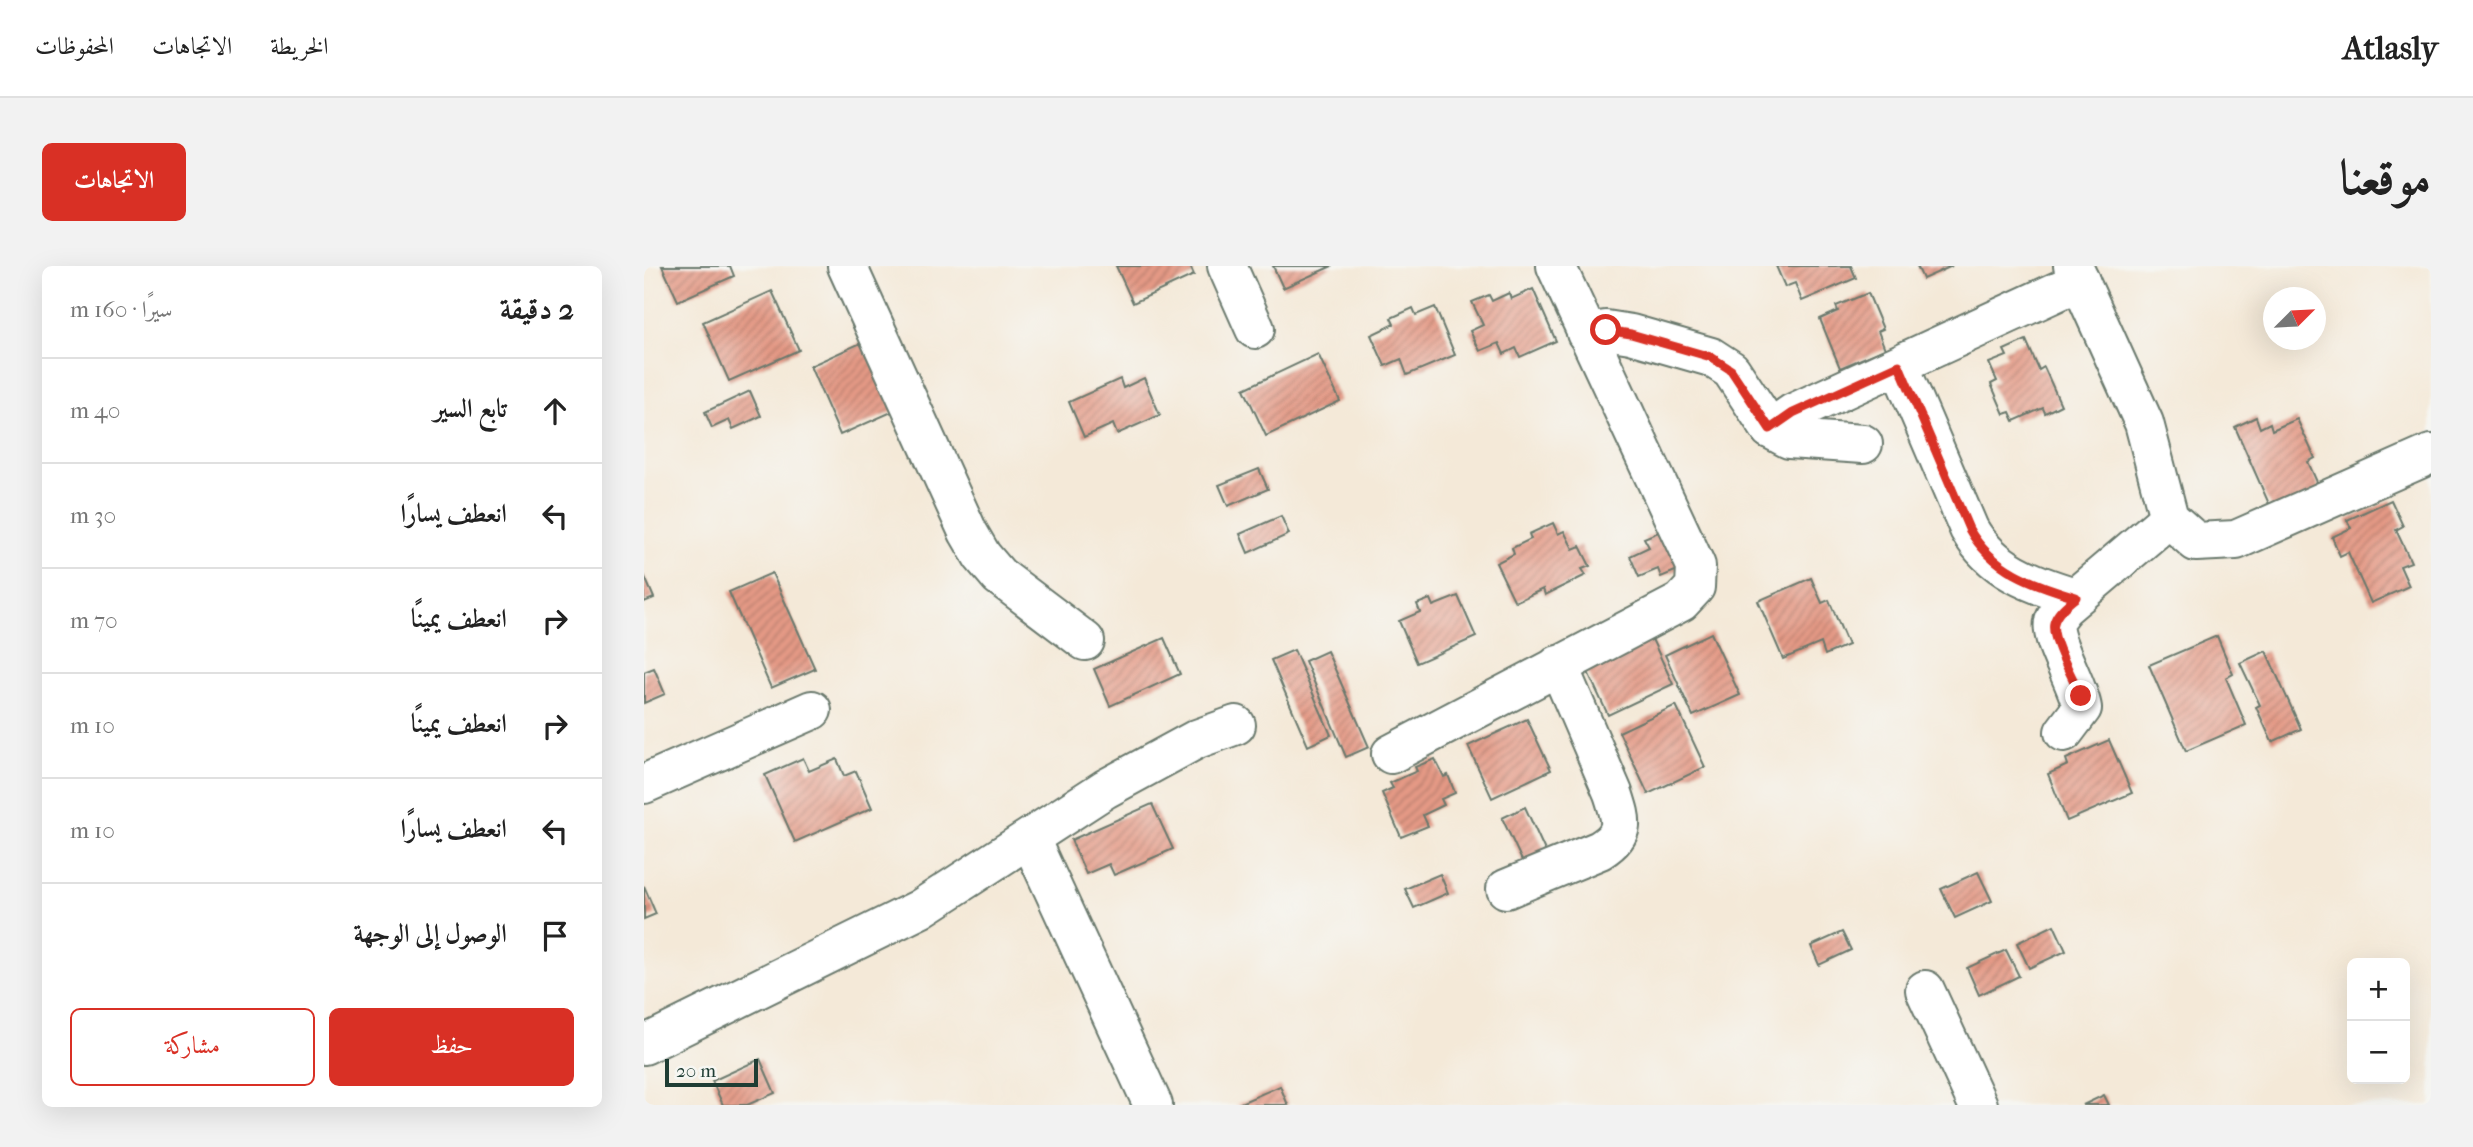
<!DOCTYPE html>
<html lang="ar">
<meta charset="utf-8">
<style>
:root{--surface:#fff;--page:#f2f2f2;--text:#222;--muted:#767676;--line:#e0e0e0;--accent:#d93025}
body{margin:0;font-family:"IM FELL French Canon",Amiri,serif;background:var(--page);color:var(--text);direction:rtl}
.controls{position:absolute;right:21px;bottom:21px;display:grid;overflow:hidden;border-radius:10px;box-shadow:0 7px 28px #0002}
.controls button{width:63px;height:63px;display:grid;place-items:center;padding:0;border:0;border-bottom:2px solid var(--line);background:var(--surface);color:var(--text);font:35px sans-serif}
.compass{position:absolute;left:1619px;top:21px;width:63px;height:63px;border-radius:50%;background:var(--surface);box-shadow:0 7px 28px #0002;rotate:66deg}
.scale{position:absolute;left:21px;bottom:18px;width:93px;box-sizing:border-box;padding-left:7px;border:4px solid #1f3d34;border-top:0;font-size:19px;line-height:24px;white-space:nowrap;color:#1f3d34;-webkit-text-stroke:5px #f6f6f2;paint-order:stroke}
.stop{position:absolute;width:21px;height:21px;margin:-16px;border:5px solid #d93025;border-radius:50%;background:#fff}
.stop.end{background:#d93025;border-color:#fff;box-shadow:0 2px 7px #0008}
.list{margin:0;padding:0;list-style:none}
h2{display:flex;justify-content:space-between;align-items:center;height:91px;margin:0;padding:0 28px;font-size:30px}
h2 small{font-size:23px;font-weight:400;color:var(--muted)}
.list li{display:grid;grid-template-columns:46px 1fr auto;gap:21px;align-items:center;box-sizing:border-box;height:105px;padding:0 28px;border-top:2px solid var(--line)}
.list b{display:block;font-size:26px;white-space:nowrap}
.list em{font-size:23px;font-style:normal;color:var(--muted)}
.actions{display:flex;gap:14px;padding:21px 28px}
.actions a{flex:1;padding:16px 0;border:2px solid var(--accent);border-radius:10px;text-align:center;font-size:24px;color:var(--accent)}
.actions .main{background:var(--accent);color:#fff}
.icon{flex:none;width:38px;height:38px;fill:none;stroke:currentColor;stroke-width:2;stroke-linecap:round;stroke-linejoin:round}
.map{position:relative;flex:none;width:1787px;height:839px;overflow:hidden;direction:ltr;border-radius:10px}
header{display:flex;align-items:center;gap:42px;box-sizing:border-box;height:98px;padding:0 35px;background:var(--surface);border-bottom:2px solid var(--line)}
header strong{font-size:33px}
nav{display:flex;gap:38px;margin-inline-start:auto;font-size:24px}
.intro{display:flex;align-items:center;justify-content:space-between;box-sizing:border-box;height:168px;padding:0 42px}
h1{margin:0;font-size:49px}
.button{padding:18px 32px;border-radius:10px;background:var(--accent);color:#fff;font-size:24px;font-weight:700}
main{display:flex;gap:42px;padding:0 42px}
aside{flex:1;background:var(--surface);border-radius:10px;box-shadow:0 7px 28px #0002}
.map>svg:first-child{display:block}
</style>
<header>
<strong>Atlasly</strong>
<nav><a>الخريطة</a><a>الاتجاهات</a><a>المحفوظات</a></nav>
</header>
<div class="intro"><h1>موقعنا</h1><a class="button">الاتجاهات</a></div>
<main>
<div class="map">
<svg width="1787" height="839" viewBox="0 0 1787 839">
<defs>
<pattern id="building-hatch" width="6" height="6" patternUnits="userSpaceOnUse" patternTransform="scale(1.75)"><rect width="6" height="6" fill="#e49985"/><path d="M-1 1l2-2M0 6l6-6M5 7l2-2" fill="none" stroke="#b87e6e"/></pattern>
</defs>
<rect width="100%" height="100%" fill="#f6f6f2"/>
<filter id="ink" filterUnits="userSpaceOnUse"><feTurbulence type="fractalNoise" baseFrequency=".0143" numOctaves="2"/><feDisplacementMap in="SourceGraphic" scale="14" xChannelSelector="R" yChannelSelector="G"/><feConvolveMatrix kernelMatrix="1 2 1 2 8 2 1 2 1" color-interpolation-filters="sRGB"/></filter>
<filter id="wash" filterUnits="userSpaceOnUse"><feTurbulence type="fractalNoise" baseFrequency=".00686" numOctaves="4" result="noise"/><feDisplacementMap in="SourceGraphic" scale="28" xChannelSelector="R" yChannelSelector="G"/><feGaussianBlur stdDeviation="1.57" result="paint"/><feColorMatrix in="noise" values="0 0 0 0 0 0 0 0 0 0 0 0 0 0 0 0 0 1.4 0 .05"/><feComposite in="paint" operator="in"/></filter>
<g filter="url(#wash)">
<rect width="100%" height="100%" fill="#f4e9d8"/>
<g id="blocks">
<!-- building -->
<g fill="url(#building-hatch)">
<polygon points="18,0 86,0 90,10 34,35"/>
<polygon points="472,0 546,0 550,9 489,37"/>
<polygon points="629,0 688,0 639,22"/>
<polygon points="1132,0 1207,0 1212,12 1158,35 1151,17 1141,21"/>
<polygon points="1273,0 1308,0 1279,13"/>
<polygon points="889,23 912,75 876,91 872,82 860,88 855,77 836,85 826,65 839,59 828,36 845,29 848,35 865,27 867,33"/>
<polygon points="128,25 155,84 85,115 59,56"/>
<polygon points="1224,27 1239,63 1234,65 1241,83 1196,102 1176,53 1194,45 1192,40"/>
<polygon points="791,41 811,89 763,109 757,93 741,100 727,69 750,58 747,52 769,42 772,49"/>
<polygon points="1382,74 1395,104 1400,101 1417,139 1401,147 1399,142 1370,155 1366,146 1360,148 1347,118 1353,115 1345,97 1363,90 1360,84"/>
<polygon points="219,76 250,145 196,169 166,100"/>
<polygon points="674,88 696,135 622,170 600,123"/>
<polygon points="500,112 516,149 473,168 469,158 440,171 425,136 476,113 479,122"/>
<polygon points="106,125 117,150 89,163 85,154 68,162 61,146"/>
<polygon points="1612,151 1616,162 1626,157 1628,164 1653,153 1671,192 1664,196 1677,225 1629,247 1591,161"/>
<polygon points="615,203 624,223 584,240 575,219"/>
<polygon points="1747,234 1759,260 1752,264 1767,296 1756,300 1765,320 1727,337 1704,286 1696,290 1688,271 1707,262 1703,254"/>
<polygon points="637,250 645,268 604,287 596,268"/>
<polygon points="909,257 914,268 920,265 929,283 936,280 946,300 938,303 942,309 901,329 899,323 871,336 852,297 870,288 868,282 887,273 885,268"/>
<polygon points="1024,262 1041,301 1017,311 1014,303 995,311 986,290 1005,281 1000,272"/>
<polygon points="128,307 171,403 127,422 85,326"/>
<polygon points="0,309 10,332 0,336"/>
<polygon points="1167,312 1178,337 1185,334 1204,379 1181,389 1177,377 1139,393 1114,335"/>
<polygon points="814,330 832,371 773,397 755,355 776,346 773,338 786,333 789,340"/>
<polygon points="1067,367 1096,429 1049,450 1021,389"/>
<polygon points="1573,370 1589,408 1582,412 1602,459 1542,485 1505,399"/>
<polygon points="1007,371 1029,418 964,449 942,402"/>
<polygon points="520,372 536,408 466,440 450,403"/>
<polygon points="650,384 687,469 664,480 627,394"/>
<polygon points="683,385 725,481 702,491 661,395"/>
<polygon points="1622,385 1657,463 1628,476 1612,441 1616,439 1596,397"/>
<polygon points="10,402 21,428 0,437 0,406"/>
<polygon points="1032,439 1061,501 1004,528 975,466"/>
<polygon points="883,453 907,504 848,532 824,480"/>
<polygon points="1465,474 1488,527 1423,555 1404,508 1424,499 1422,493"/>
<polygon points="159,492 165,505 193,493 200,510 212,505 228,542 151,576 121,509"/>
<polygon points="791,493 800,511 804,509 811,527 797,533 800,539 779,549 784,560 757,571 738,527 749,522 746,517 773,505 771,501"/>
<polygon points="508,538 529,583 470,609 465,598 442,608 427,574"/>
<polygon points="881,541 903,589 880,599 858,552"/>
<polygon points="1334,606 1348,635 1311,652 1297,623"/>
<polygon points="796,608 804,627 770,642 761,623"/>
<polygon points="0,620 12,648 0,653"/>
<polygon points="1410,659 1422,685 1385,702 1373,677"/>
<polygon points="1198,666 1207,684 1175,699 1167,680"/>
<polygon points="1362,684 1375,710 1335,729 1323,702"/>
<polygon points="116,793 131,827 103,839 79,839 68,815"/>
<polygon points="636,820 644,839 592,839"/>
<polygon points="1460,829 1465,839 1439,839"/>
</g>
</g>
</g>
<g filter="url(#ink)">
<use href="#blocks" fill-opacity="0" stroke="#6a796d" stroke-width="2"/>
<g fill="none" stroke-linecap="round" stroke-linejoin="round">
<defs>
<g id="minor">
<polyline points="203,0 324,266 338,290 355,310 441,375"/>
<polyline points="583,0 611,63"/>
<polyline points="1429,0 1500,157 1525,252 1552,276 1592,274 1787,188"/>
<polyline points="942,67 962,64 987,68 1067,91 1087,104 1126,163 1145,173 1219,178"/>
<path d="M1255,99L1325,263C1348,304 1388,318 1431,331"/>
<polyline points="1126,163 1149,147 1436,15"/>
<path d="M1420,466L1438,442C1435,420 1405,372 1410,356C1411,351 1417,346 1419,342L1525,252"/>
<polyline points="747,488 1037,336 1051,321 1052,300 912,0"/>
<polyline points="0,518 168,444"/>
<polyline points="386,573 509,839"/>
<path d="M862,623L956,584C983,567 978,555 969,527L914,399"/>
<polyline points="1281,724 1334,839"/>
<polyline points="0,779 276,643 461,523 553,473 592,459"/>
</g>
</defs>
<!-- minor casing -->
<use href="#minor" stroke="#6a796d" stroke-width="42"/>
<!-- minor -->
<use href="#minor" stroke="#fff" stroke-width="38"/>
</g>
</g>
<g fill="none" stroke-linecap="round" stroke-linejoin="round" filter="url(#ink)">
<!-- route -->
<path stroke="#d93025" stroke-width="9" d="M962,64L987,68L1067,91L1087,104L1126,163L1149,147L1255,99L1325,263C1348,304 1388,318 1432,331C1424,338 1413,346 1410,357C1406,372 1430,414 1437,430"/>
</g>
</svg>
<div class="controls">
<button>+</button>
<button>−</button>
</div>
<svg class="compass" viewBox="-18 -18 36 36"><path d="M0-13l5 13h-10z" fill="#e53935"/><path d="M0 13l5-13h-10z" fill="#767676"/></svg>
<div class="scale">20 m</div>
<div class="stop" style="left:962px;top:64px"></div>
<div class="stop end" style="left:1437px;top:430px"></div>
</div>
<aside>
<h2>2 دقيقة<small>سيرًا · 160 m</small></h2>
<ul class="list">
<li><svg class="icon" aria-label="ahead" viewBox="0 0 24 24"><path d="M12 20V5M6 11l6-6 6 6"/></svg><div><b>تابع السير</b></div><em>40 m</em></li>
<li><svg class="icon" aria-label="left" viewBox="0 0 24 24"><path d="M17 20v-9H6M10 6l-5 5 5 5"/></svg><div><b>انعطف يسارًا</b></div><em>30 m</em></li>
<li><svg class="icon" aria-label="right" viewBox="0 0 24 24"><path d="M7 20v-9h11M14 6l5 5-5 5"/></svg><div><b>انعطف يمينًا</b></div><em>70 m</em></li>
<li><svg class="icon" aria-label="right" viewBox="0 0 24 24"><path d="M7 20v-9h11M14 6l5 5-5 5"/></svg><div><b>انعطف يمينًا</b></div><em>10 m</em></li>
<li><svg class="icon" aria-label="left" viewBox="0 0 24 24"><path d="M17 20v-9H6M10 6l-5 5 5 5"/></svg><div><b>انعطف يسارًا</b></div><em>10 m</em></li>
<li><svg class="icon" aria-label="arrive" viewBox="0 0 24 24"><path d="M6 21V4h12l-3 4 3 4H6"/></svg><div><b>الوصول إلى الوجهة</b></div></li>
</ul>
<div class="actions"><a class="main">حفظ</a><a>مشاركة</a></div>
</aside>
</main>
